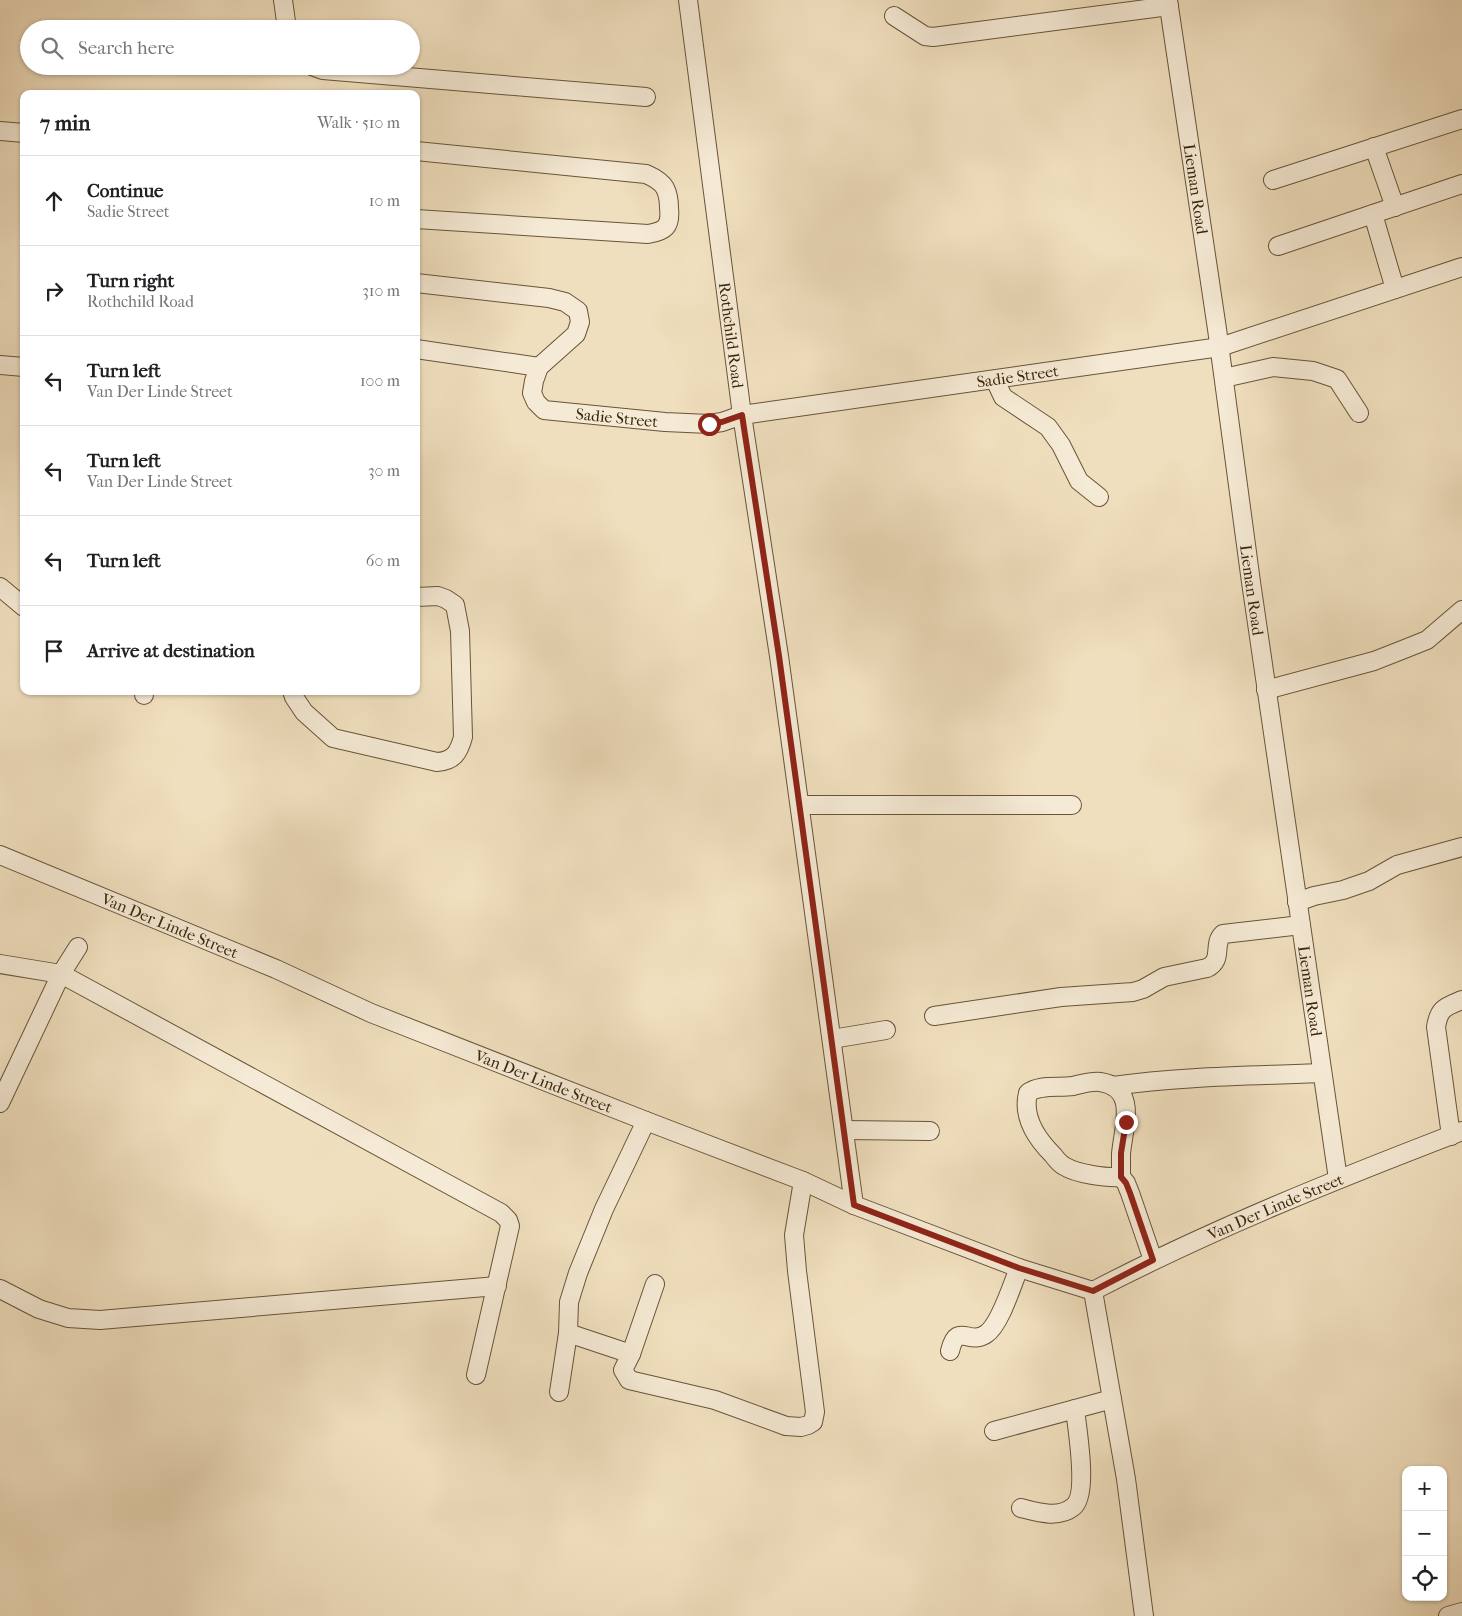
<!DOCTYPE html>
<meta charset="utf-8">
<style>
:root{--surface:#fff;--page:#f6f6f6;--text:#202124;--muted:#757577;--line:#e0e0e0}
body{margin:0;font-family:"IM FELL French Canon",serif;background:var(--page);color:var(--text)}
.controls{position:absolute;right:15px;bottom:15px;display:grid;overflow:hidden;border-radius:10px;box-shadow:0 1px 4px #0004}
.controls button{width:45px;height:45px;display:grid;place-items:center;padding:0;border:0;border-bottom:1px solid var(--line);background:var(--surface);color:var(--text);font:25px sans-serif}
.stop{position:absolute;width:15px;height:15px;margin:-11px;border:4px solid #8f2418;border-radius:50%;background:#fff}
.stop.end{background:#8f2418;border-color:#fff;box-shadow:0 1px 5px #0008}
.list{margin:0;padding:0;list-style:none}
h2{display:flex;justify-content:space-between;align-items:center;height:65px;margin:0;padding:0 20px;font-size:21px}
h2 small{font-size:16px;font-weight:400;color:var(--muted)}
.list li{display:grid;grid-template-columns:32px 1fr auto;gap:15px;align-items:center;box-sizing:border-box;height:90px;padding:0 20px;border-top:1px solid var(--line)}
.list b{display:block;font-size:19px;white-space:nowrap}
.list p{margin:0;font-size:16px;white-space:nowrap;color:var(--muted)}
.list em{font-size:16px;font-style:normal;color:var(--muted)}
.icon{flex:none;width:28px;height:28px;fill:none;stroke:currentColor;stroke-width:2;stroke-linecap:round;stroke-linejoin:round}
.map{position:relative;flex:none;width:1462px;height:1616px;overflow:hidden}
.search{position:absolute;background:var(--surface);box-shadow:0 1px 4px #0004;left:20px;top:20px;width:400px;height:55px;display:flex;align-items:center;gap:12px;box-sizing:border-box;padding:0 18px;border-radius:28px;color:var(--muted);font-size:19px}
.panel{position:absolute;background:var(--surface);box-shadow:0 1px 4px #0004;left:20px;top:90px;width:400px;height:605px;border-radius:10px}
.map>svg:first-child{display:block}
</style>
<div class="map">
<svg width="1462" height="1616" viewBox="0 0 1462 1616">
<rect width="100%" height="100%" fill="#f0dfbe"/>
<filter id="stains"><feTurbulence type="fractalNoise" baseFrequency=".004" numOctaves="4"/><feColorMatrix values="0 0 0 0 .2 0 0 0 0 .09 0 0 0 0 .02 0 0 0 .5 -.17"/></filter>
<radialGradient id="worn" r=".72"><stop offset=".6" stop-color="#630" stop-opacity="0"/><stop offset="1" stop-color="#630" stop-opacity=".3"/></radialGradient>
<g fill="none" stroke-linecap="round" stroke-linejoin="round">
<defs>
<g id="minor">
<polyline points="283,0 287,29"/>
<path id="s1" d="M688,0L742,415L779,656L854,1205"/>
<path id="s2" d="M1168,0L1217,329L1251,582L1338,1179"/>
<polyline points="894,16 925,36 933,37 1169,6"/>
<polyline points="312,66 323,70 646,97"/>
<polyline points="0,131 24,133"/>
<polyline points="1374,147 1395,207"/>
<path d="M416,151L646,174C653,177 661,181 665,188C668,194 669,202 669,208C671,227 665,231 648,234L416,219"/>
<polyline points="1273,180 1462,119"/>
<polyline points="1373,214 1395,289"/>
<polyline points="1278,246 1462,184"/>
<path id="s3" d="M416,283L549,298L565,302L578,311L580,322L576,334L539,367L534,381L532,393L536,402L544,410L665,422L709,424L722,422L742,415L1220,347L1462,267"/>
<polyline points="416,349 539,367"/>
<polyline points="0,365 24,367"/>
<polyline points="1224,378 1273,367 1313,371 1337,379 1359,413"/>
<polyline points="995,380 1003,397 1048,427 1061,445 1079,481 1099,497"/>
<polyline points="0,587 24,607"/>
<polyline points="1266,690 1374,661 1407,648 1427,640 1462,610"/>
<polyline points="144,691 144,695"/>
<path d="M292,691L294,697L304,712L333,738L437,762C454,761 459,752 463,737L460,631L455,605L446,599L438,596L416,597"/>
<polyline points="800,805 1072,805"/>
<path id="s4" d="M0,855L276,969L371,1013L646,1121L803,1181L854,1205L1019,1268L1093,1291L1126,1479L1144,1616"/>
<polyline points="1297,902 1314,896 1343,890 1369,881 1397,865 1462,847"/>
<polyline points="0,964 61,974 501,1213 508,1220 510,1226 476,1375"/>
<path d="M934,1016L1061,997L1133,992L1143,989L1164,977L1207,968C1224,960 1212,944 1223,934L1301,925"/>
<polyline points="832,1039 886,1030"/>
<path d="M1113,1086C1182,1076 1252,1076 1322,1073"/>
<polyline points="0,1103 61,974 78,947"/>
<polyline points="844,1130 930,1131"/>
<path d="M1451,1136L1436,1027C1439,1008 1445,1007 1462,1000"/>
<path d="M1121,1177C1106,1178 1077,1174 1064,1166C1060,1164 1056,1159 1053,1155C1037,1139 1022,1117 1028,1093C1039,1084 1059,1088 1073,1086C1081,1084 1092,1081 1100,1082C1139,1088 1123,1128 1121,1154C1121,1161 1121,1169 1121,1177L1126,1183L1130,1193L1153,1260"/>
<polyline points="655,1284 631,1354 623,1370 629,1380 715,1400 786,1426 801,1427 808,1425 813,1422 815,1412 797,1271 794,1235 803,1181"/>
<polyline points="0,1289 39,1309 68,1318 100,1320 497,1286"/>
<path id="s5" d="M1093,1291C1212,1229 1337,1179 1462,1131"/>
<polyline points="568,1333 631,1354"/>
<path d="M950,1351C957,1321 969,1346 986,1334C1000,1325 1012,1285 1019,1268"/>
<polyline points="559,1392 568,1333 569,1302 578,1273 604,1209 646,1121"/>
<polyline points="994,1431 1112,1399"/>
<path d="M1021,1508C1037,1512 1058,1519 1073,1507C1089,1495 1077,1429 1075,1409"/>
<polyline points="1448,1616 1462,1612"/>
</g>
</defs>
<!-- minor casing -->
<use href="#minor" stroke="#685438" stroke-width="20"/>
<!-- minor -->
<use href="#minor" stroke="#f5ead5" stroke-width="18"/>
</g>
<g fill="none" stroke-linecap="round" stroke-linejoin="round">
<!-- route -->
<polyline stroke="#8f2418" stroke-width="6" points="709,424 722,422 742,415 779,656 854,1205 1019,1268 1093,1291 1153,1260 1130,1193 1126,1183 1121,1177 1121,1153 1126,1122"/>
</g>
<g text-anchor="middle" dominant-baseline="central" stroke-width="4.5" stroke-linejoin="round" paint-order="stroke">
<!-- street labels -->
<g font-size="16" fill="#3a250c" stroke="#f5ead5">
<text stroke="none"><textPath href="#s2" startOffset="191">Lieman Road</textPath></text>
<text stroke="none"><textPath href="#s1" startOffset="338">Rothchild Road</textPath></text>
<text stroke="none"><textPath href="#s3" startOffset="766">Sadie Street</textPath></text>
<text stroke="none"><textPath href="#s3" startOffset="361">Sadie Street</textPath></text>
<text stroke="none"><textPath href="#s2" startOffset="596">Lieman Road</textPath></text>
<text stroke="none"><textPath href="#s4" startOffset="184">Van Der Linde Street</textPath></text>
<text stroke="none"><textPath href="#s2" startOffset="1001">Lieman Road</textPath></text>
<text stroke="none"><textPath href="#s4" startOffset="589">Van Der Linde Street</textPath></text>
<text stroke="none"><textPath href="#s5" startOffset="201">Van Der Linde Street</textPath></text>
</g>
</g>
<rect width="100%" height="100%" filter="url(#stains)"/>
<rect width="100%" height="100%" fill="url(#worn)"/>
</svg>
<div class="controls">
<button>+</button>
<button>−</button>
<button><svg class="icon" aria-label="locate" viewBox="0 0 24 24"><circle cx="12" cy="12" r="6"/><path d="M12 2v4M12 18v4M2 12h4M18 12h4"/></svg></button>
</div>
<div class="stop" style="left:709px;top:424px"></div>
<div class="stop end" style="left:1126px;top:1122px"></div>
<div class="search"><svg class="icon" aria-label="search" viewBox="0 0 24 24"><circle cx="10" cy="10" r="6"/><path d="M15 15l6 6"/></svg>Search here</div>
<section class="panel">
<h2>7 min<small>Walk · 510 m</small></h2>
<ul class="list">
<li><svg class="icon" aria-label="ahead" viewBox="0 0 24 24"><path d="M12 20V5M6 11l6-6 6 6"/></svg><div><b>Continue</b><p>Sadie Street</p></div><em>10 m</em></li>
<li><svg class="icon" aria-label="right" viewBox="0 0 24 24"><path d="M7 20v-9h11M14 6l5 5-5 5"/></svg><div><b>Turn right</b><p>Rothchild Road</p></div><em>310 m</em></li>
<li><svg class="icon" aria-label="left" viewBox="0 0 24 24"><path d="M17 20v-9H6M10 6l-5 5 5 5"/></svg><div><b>Turn left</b><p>Van Der Linde Street</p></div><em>100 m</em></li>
<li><svg class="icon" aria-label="left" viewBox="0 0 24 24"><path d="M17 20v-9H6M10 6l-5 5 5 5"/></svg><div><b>Turn left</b><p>Van Der Linde Street</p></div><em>30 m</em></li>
<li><svg class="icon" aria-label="left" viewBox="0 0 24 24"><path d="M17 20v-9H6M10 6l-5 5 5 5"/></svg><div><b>Turn left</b></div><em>60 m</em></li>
<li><svg class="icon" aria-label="arrive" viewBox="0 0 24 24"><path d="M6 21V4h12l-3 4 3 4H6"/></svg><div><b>Arrive at destination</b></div></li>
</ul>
</section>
</div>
